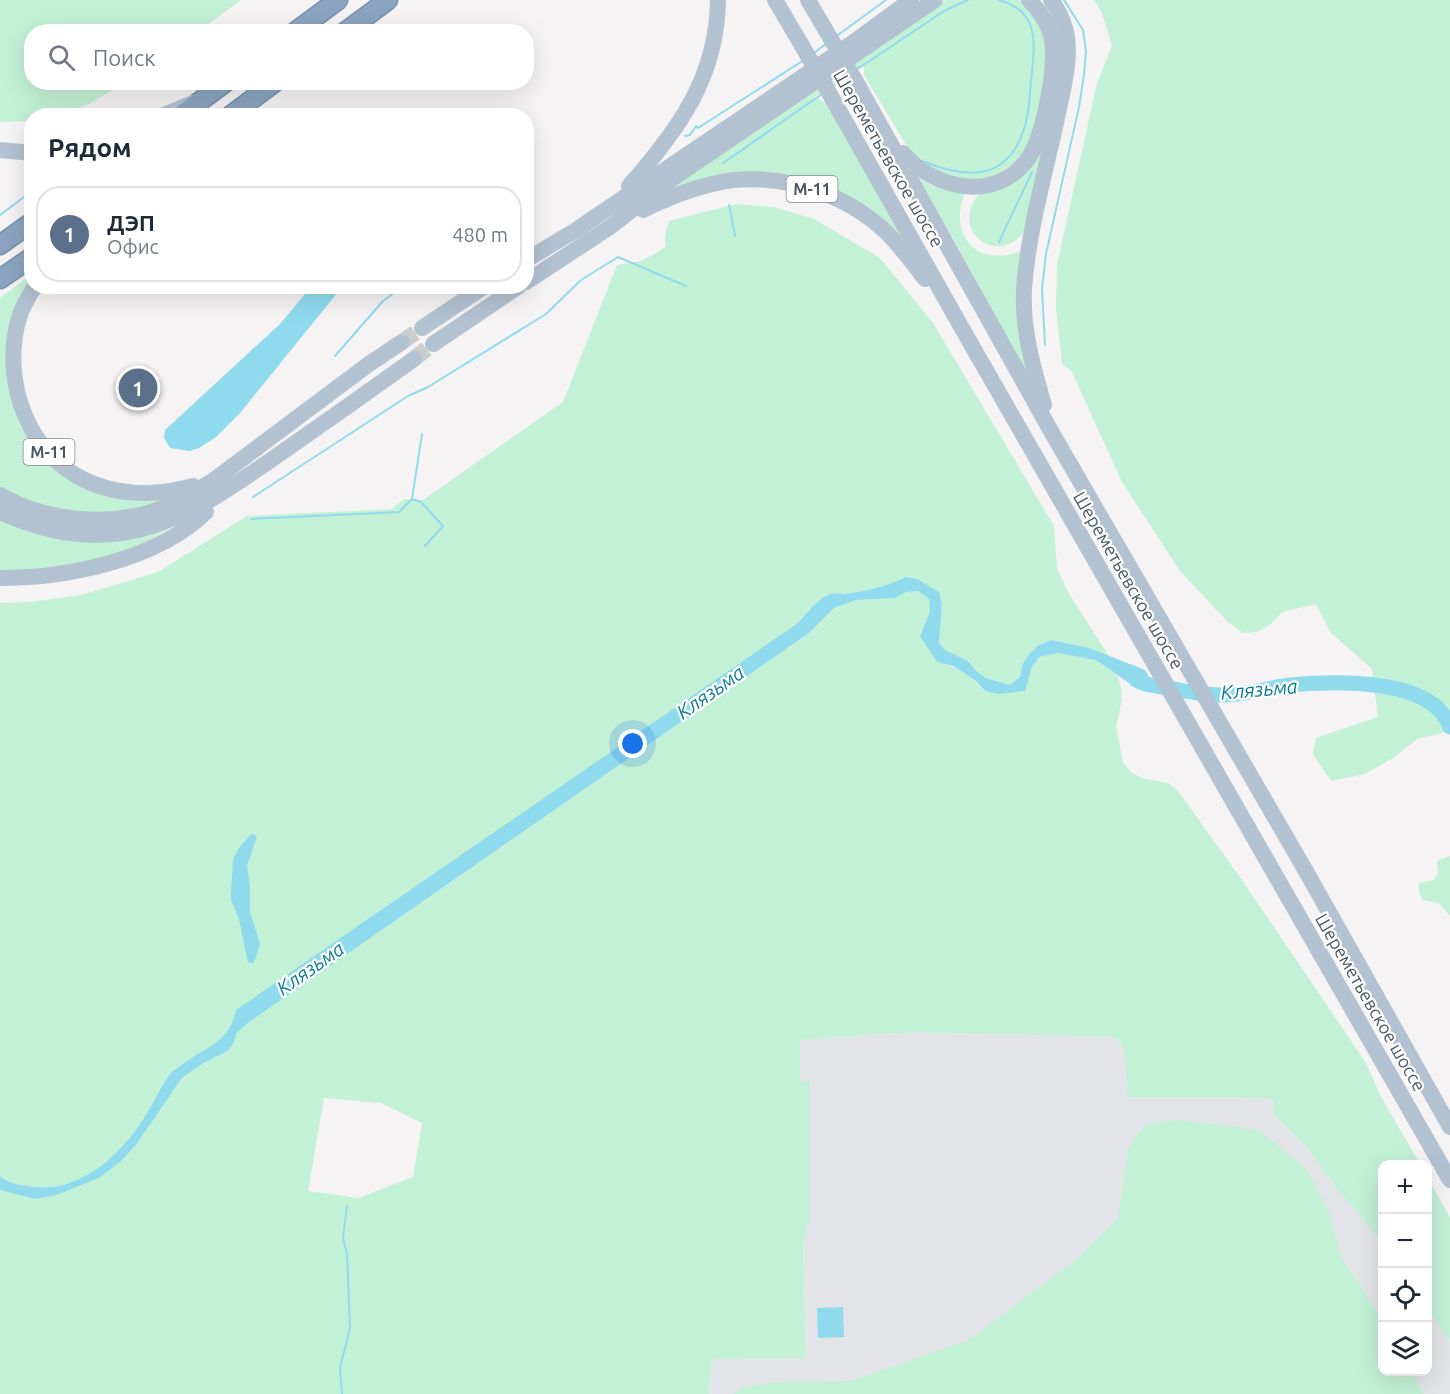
<!DOCTYPE html>
<html lang="ru">
<meta charset="utf-8">
<style>
:root{--surface:#fff;--page:#f6f6f7;--text:#1f2937;--muted:#747a83;--line:#e0e1e3;--accent:#1a73e8}
body{margin:0;font-family:Ubuntu,sans-serif;background:var(--page);color:var(--text)}
.controls{position:absolute;right:18px;bottom:18px;display:grid;overflow:hidden;border-radius:12px;box-shadow:0 6px 24px #0002}
.controls button{width:54px;height:54px;display:grid;place-items:center;padding:0;border:0;border-bottom:2px solid var(--line);background:var(--surface);color:var(--text);font:30px sans-serif}
.you{position:absolute;left:633px;top:744px;width:21px;height:21px;margin:-15px;border:4px solid #fff;border-radius:50%;background:#1a73e8;box-shadow:0 0 0 9px #1a73e833}
.badge{display:grid;place-items:center;width:39px;height:39px;border-radius:50%;background:var(--accent);color:#fff;font-size:20px;font-weight:700}
.pin{position:absolute;translate:-50% -50%;border:3px solid #fff;box-shadow:0 2px 6px #0006}
.list{margin:0;padding:0;list-style:none}
h2{display:flex;justify-content:space-between;align-items:center;height:78px;margin:0;padding:0 24px;font-size:26px}
h2 small{font-size:20px;font-weight:400;color:var(--muted)}
.list li{display:grid;grid-template-columns:39px 1fr auto;gap:18px;align-items:center;box-sizing:border-box;height:96px;margin:0 12px 12px;padding:0 12px;border:2px solid var(--line);border-radius:24px}
.list b{display:block;font-size:22px;white-space:nowrap}
.list p{margin:0;font-size:20px;white-space:nowrap;color:var(--muted)}
.list em{font-size:20px;font-style:normal;color:var(--muted)}
.icon{flex:none;width:33px;height:33px;fill:none;stroke:currentColor;stroke-width:2;stroke-linecap:round;stroke-linejoin:round}
.map{position:relative;flex:none;width:1450px;height:1394px;overflow:hidden}
.search{position:absolute;background:var(--surface);box-shadow:0 6px 24px #0002;left:24px;top:24px;width:510px;height:66px;display:flex;align-items:center;gap:15px;box-sizing:border-box;padding:0 21px;border-radius:24px;color:var(--muted);font-size:22px}
.panel{position:absolute;background:var(--surface);box-shadow:0 6px 24px #0002;left:24px;top:108px;width:510px;height:186px;border-radius:24px}
.map>svg:first-child{display:block}
</style>
<div class="map">
<svg width="1450" height="1394" viewBox="0 0 1450 1394">
<rect width="100%" height="100%" fill="#f5f3f3"/>
<!-- airport -->
<polygon fill="#e2e4e7" points="914,1032 1114,1037 1124,1047 1237,1097 1268,1099 1274,1101 1295,1135 1308,1149 1336,1188 1363,1218 1382,1245 1382,1372 1428,1372 1428,1309 1450,1341 1450,1394 709,1394 712,1359 806,1358 803,1239 806,1224 810,1223 810,1081 800,1081 799,1040"/>
<!-- green -->
<g fill="#c3f1d5" fill-rule="evenodd">
<polygon points="0,0 241,0 199,31 32,32 32,82 125,83 89,104 59,115 32,116 31,121 0,122"/>
<polygon points="946,0 1019,0 1025,4 1040,23 1048,53 1036,127 1022,157 994,178 960,181 914,158 864,75 864,64 814,97 825,102 904,239 812,182 669,190 926,12"/>
<polygon points="1094,0 1450,0 1450,731 1417,739 1393,758 1365,774 1331,781 1313,754 1316,738 1378,717 1372,669 1330,632 1316,604 1282,612 1271,624 1257,632 1243,633 1229,623 1180,571 1122,482 1072,372 1062,364 1056,308 1057,265 1097,83 1112,46 1102,13"/>
<path d="M1047,128L1027,227C1006,266 955,239 973,203C979,190 989,192 999,186C1009,180 1038,140 1047,128Z"/>
<path d="M914,174C928,187 946,192 965,192C947,236 979,270 1023,250L1026,371L951,234Z"/>
<path d="M736,204L774,207L814,219L880,258L933,323L1054,526L1057,569L1069,594L1110,658L1089,648L1051,640L1022,665L1020,677L1010,686L986,678L975,670L968,661L945,650L939,643L942,605L905,577C887,587 865,591 845,594C840,595 835,592 830,594C818,598 807,613 798,623L234,1022C228,1029 223,1039 216,1044C202,1055 182,1060 170,1074C159,1088 152,1106 142,1121C119,1157 80,1192 34,1187C24,1186 7,1183 0,1176V603L30,602L81,595L158,572L247,516L392,509L404,499L423,500L563,402L617,265L642,261L666,247L665,236L669,221Z"/>
<path d="M31,275L27,286L7,361L54,465L164,497L159,502C145,505 131,510 118,512C78,518 35,506 0,487V298Z"/>
<polygon points="0,518 183,521 138,546 88,563 0,572"/>
<path d="M918,591L929,599L930,611L920,635L937,662C956,666 972,677 985,691H1025L1032,667L1039,657L1058,653L1072,654L1096,660L1117,675L1121,687L1122,700L1116,726L1123,762L1131,772L1142,778L1168,783L1178,791L1244,883L1366,1063L1380,1095L1420,1164H1382V1245L1363,1218L1336,1188L1308,1149L1273,1114L1274,1101L1268,1099L1237,1097H1128L1124,1047L1114,1037L914,1032L800,1040V1081H810V1223L806,1224L807,1237L803,1239L806,1358L712,1359L709,1394H0V1190L35,1199L57,1195L99,1178L182,1077L205,1062L226,1052L232,1046L237,1033L248,1023L809,633L834,608L857,600L895,598L906,592ZM324,1098L381,1103L422,1123L413,1177L358,1198L308,1191Z"/>
<polygon points="1450,856 1450,915 1449,915 1439,903 1423,900 1419,893 1419,883 1434,880 1438,873 1437,861"/>
<polygon points="1182,1120 1259,1130 1307,1170 1329,1211 1341,1257 1382,1318 1382,1372 1412,1372 1424,1394 734,1394 744,1387 781,1382 852,1381 970,1339 1078,1258 1118,1218 1128,1149 1138,1134 1148,1123"/>
<polygon points="1428,1178 1450,1218 1450,1341 1428,1309"/>
</g>
<!-- water -->
<g fill="#90daee">
<polygon points="311,287 342,287 240,413 216,437 199,448 190,451 170,448 164,438 165,430 281,323"/>
<path d="M905,577L917,579L939,592L942,605L939,643L945,650L968,661L975,670L986,678L1010,685L1020,677L1022,665L1029,654L1039,645L1051,640L1089,648L1145,670L1159,694L1136,688L1096,660L1058,653L1039,657L1032,667L1025,691L999,694L985,691L976,681L953,666L937,662L920,636L930,611L929,599L918,591L906,592L895,598L857,600L834,608L809,633L248,1023L237,1033L232,1046L226,1052L205,1062L182,1078L135,1146L121,1161L99,1178L57,1195L35,1199L0,1190V1176C7,1183 24,1186 34,1187C80,1192 118,1157 142,1121C152,1106 159,1089 170,1074C173,1070 179,1067 184,1063C207,1047 230,1041 236,1010L798,623C807,613 818,598 830,594C835,592 840,595 845,594C865,591 887,587 905,577Z"/>
<polygon points="251,834 257,836 247,866 250,885 250,912 260,944 254,963 248,963 239,919 231,900 231,893 233,860 238,849"/>
<polygon points="843,1307 844,1337 818,1338 817,1308"/>
</g>
<g fill="none" stroke-linecap="round" stroke-linejoin="round">
<!-- stream -->
<g stroke="#90daee" stroke-width="2">
<polyline points="838,35 886,0"/>
<polyline points="814,53 826,44"/>
<polyline points="856,70 944,11 968,0"/>
<polyline points="834,85 847,77"/>
<polyline points="685,136 690,135 696,126 698,128 804,60"/>
<path d="M925,162C970,180 1009,180 1025,126C1029,112 1030,95 1031,80C1033,62 1038,33 1026,17C1020,8 1010,3 999,0"/>
<polyline points="723,163 822,94"/>
<polyline points="729,205 735,236"/>
<polyline points="0,215 32,191"/>
<polyline points="999,242 1032,172"/>
<polyline points="438,287 441,292"/>
<polyline points="1045,345 1042,289 1046,254 1079,107 1084,75 1086,51 1083,30 1064,0"/>
<polyline points="335,356 383,301 403,286"/>
<polyline points="253,497 408,396 428,387 546,314 581,280 618,257 686,286"/>
<polyline points="412,499 421,502 443,526 425,546"/>
<polyline points="251,519 399,512 412,499 422,434"/>
<polyline points="342,1394 340,1368 350,1328 347,1254 343,1238 347,1206"/>
</g>
<!-- river -->
<path stroke="#90daee" stroke-width="15" d="M1136,680L1145,684C1171,688 1197,695 1223,695C1245,696 1269,687 1291,685C1334,681 1433,677 1450,727"/>
<!-- primary-tunnel -->
<g stroke="#caccce" stroke-width="16" stroke-dasharray="16 8" stroke-linecap="butt">
<polyline points="402,342 422,328"/>
<polyline points="414,359 433,344"/>
</g>
<defs>
<g id="highway">
<polyline points="295,32 338,0"/>
<polyline points="345,32 388,0"/>
<polyline points="180,116 226,82"/>
<polyline points="230,116 275,82"/>
<polyline points="0,245 32,222"/>
<polyline points="0,279 32,257"/>
</g>
</defs>
<!-- highway casing -->
<use href="#highway" stroke="#7690ad" stroke-width="21"/>
<!-- primary -->
<g stroke="#b3c2d1" stroke-width="16">
<polyline points="775,0 801,44"/>
<polyline points="808,0 825,29"/>
<polyline points="855,80 1052,433 1307,873 1450,1127"/>
<polyline points="832,98 963,330 1450,1180"/>
<polyline points="162,116 193,103"/>
<polyline points="0,150 32,153"/>
<path d="M903,153C933,189 995,203 1027,160C1044,137 1058,63 1051,35C1047,21 1039,10 1029,0"/>
<path d="M629,186C678,130 717,78 718,0"/>
<path d="M643,210C671,196 703,184 734,180C788,175 848,195 887,233C901,247 913,263 925,279"/>
<polyline points="526,260 576,230 851,44 911,0"/>
<polyline points="526,282 610,227 672,179 935,0"/>
<path d="M35,286C30,295 23,305 20,315C1,372 23,445 77,476C112,496 155,497 193,486"/>
<polyline points="422,328 485,286"/>
<polyline points="433,344 519,286"/>
<path d="M1044,405C1033,367 1022,330 1024,289C1028,233 1044,177 1056,123C1061,96 1071,65 1067,37C1065,23 1059,11 1051,0"/>
<path d="M0,495C45,521 107,527 157,510C177,503 196,491 214,480L369,364L402,342"/>
<path d="M0,512C119,566 192,516 288,448C330,419 372,389 414,359"/>
<path d="M0,578C67,578 157,560 206,512"/>
</g>
<!-- highway -->
<use href="#highway" stroke="#8ba5c1" stroke-width="18"/>
<!-- primary-bridge -->
<g stroke="#b3c2d1" stroke-width="16">
<polyline points="825,29 855,80"/>
<polyline points="801,44 832,98"/>
</g>
</g>
<g text-anchor="middle" dominant-baseline="central" stroke-width="4.5" stroke-linejoin="round" paint-order="stroke">
<!-- shield labels -->
<g fill="#fff" stroke="#808990" stroke-width="1.5">
<rect x="786.5" y="176" width="51" height="26" rx="4.5"/>
<rect x="23.5" y="439" width="51" height="26" rx="4.5"/>
</g>
<g font-size="16" font-weight="bold" fill="#4a5661">
<text x="812" y="189">М-11</text>
<text x="49" y="452">М-11</text>
</g>
<!-- street labels -->
<g font-size="18" fill="#4a5661" stroke="#fff">
<text transform="translate(889 158) rotate(60)">Шереметьевское шоссе</text>
<text transform="translate(1129 580) rotate(60)">Шереметьевское шоссе</text>
<text transform="translate(1371 1002) rotate(60)">Шереметьевское шоссе</text>
</g>
<!-- water labels -->
<g font-size="20" font-style="italic" fill="#0c7c9b" stroke="#fff">
<text transform="translate(1259 689) rotate(-5)">Клязьма</text>
<text transform="translate(710 692) rotate(-35)">Клязьма</text>
<text transform="translate(310 968) rotate(-35)">Клязьма</text>
</g>
</g>
</svg>
<div class="controls">
<button>+</button>
<button>−</button>
<button><svg class="icon" aria-label="locate" viewBox="0 0 24 24"><circle cx="12" cy="12" r="6"/><path d="M12 2v4M12 18v4M2 12h4M18 12h4"/></svg></button>
<button><svg class="icon" aria-label="layers" viewBox="0 0 24 24"><path d="M12 4l9 5-9 5-9-5zM3 14l9 5 9-5"/></svg></button>
</div>
<div class="you"></div>
<div class="pin badge" style="left:138px;top:388px;background:#5c6f8a">1</div>
<div class="search"><svg class="icon" aria-label="search" viewBox="0 0 24 24"><circle cx="10" cy="10" r="6"/><path d="M15 15l6 6"/></svg>Поиск</div>
<section class="panel">
<h2>Рядом<small></small></h2>
<ul class="list">
<li><span class="badge" style="background:#5c6f8a">1</span><div><b>ДЭП</b><p>Офис</p></div><em>480 m</em></li>
</ul>
</section>
</div>
